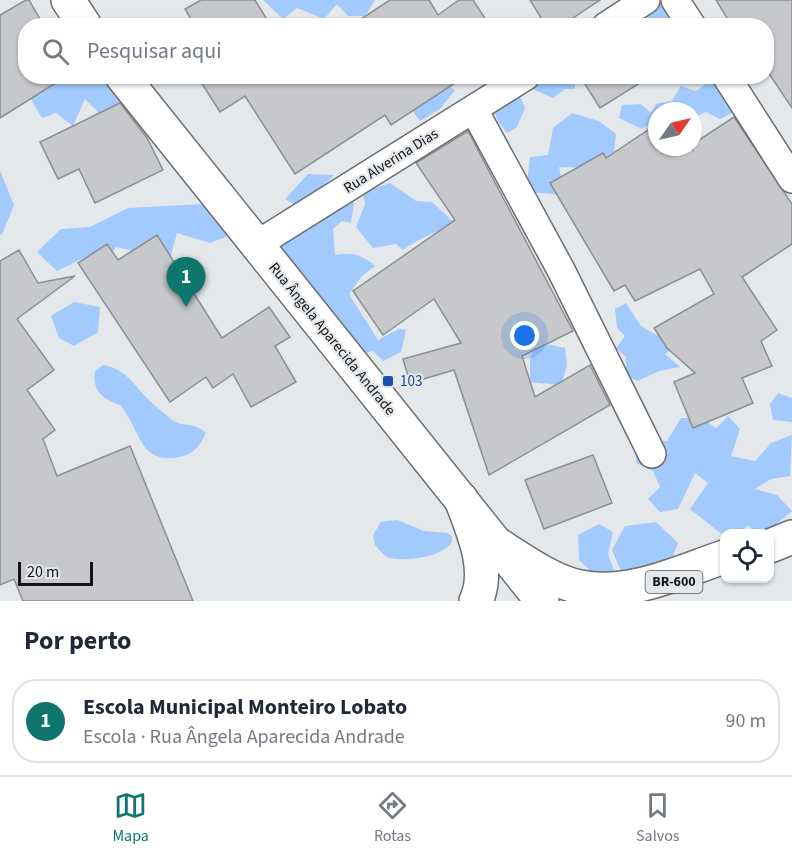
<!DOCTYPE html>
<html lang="pt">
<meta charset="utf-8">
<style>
:root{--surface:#fff;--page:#f6f6f7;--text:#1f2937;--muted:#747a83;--line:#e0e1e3;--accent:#0f766e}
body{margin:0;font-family:"Source Sans 3",sans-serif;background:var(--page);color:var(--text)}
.controls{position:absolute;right:18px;bottom:18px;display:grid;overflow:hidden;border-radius:12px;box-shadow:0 2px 4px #0004}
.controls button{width:54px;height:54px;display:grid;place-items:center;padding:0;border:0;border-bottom:2px solid var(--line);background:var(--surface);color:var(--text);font:30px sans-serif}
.compass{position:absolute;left:648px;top:102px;width:54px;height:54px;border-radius:50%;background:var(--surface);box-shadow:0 2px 4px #0004;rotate:56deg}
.scale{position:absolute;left:18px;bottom:15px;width:75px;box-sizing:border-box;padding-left:6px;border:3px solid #141415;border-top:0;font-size:16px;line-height:21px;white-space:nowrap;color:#141415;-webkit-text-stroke:4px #e5e8eb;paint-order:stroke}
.you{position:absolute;left:525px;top:336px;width:21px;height:21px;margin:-15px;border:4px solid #fff;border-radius:50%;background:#1a73e8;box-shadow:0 0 0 9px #1a73e833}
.badge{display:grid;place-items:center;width:39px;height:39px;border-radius:50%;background:var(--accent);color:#fff;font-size:20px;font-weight:700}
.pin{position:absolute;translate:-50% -50px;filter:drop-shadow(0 2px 3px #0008)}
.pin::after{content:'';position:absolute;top:32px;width:21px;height:18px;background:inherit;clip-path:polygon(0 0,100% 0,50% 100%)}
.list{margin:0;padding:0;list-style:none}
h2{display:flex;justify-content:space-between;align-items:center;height:78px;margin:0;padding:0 24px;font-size:26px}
h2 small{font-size:20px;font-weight:400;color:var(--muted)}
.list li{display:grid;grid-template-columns:39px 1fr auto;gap:18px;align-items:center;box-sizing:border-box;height:84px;margin:0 12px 12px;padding:0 12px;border:2px solid var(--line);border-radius:24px}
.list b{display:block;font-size:22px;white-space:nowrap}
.list p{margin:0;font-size:20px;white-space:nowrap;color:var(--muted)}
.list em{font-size:20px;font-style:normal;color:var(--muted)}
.icon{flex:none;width:33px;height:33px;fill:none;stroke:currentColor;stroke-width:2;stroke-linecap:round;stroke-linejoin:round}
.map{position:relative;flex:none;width:792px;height:601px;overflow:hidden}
.search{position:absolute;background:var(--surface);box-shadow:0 2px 4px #0004;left:18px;right:18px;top:18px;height:66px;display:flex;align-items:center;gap:15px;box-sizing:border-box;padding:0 21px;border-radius:24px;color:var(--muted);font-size:22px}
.sheet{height:174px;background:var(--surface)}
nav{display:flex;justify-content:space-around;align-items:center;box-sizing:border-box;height:84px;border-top:2px solid var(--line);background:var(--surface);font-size:16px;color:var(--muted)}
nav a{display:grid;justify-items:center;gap:3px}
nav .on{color:var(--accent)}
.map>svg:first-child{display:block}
</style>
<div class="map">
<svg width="792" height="601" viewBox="0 0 792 601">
<rect width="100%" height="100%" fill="#e5e8eb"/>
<!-- green -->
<g fill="#a2cafd">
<polygon points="263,0 375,0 365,16 348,16 337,4 324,19 297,8 283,19"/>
<path d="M640,0H684L687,14C665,24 644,25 620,25Z"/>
<polygon points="92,77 107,77 128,99 121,117 102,116 85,99 73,126 56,113 42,118 24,87 66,83"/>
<polygon points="519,77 575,77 575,89 565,89 553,98 525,86"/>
<path d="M715,77L748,105L720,119L706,112L696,116L688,107C676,107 668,111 657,111V119L642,129L619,118L622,105L641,104L651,113L656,104L672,101L681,86L696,91Z"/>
<polygon points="440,81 455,90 440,109 420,121 408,105"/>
<polygon points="517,90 525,108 517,127 507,133 498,121 487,95"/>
<polygon points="572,113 599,121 616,134 614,152 588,168 559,167 565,195 526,192 530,157 548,155 553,128"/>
<polygon points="0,171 14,205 2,235 0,234"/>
<polygon points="308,174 334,175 317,192 297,206 285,199"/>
<path d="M390,183L416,201L432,202L451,220H462C441,231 421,236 403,250L396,244L373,248L356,227L365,204L363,192Z"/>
<path d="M344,193L354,203L351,223L342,221L333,229L335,255C353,252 361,254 375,266L362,276L349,294L378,340L399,329L406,330L401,352L383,361L373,351L361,354L275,241Z"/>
<polygon points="203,204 233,234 210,243 177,233 170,259 116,247 101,269 88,256 57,271 37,252 61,229 90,227 128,208"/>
<polygon points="74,302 100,307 98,332 74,346 59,338 51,316"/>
<polygon points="626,303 640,325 656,335 674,316 688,317 689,337 665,354 680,367 659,371 638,381 626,376 626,357 616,348 625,336 617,328 615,309"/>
<polygon points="537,342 565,348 567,366 561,385 530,382 530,358"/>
<path d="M103,365C126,369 132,383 147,398C154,405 164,413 172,420C183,428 194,421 206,433C201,444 193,455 180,457C138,465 142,431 120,405C103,399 92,392 95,371Z"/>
<polygon points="778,393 792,398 792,422 773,420 770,404"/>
<polygon points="728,416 740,429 731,456 755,461 771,443 792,435 790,476 771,479 755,489 777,495 792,511 766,533 756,533 748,525 740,533 724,534 724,536 690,509 708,483 695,473 678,509 660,512 648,499 660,487 653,471 636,463 636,440 667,441 681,418 701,418 716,428"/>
<path d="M397,520L424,531L447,533L452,536V542C442,558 403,562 386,557L375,545L373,535L381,522Z"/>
<polygon points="656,522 678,543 667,572 622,574 612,550 625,526"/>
<polygon points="599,524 613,532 608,554 616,576 602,582 579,560 578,535"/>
</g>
<!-- building -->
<g fill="#c6c8cb" stroke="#8c8e91" stroke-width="1.5">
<polygon points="26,0 29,0 44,26 26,26 26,76 67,76 0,118 0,15"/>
<polygon points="201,0 255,0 271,26 195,26 185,9"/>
<polygon points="390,0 429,0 438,15 459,0 473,0 490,26 350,26"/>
<polygon points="530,0 600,0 561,26 546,26"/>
<polygon points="716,0 792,0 792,108 766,69 766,26 732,26"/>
<polygon points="197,76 466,76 391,125 385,115 295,174 245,96 220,112"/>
<polygon points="580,76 651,76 600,108"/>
<polygon points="120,103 147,138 163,170 95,203 79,169 58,179 40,142"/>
<polygon points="734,117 792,204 792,244 742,277 777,330 761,341 772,366 742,378 753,403 693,428 674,382 695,373 667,348 654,328 714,294 700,269 635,301 625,285 614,291 550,183 603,153 606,158 657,124 657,147 691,147 693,150 693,144"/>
<polygon points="468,131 573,331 522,356 535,397 590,365 610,405 489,475 454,370 410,383 403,359 461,343 434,299 383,335 353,291 455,220 416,163"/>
<polygon points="157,235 222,338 269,307 290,337 275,346 296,382 251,407 233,374 213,388 206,377 170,402 78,263 107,244 118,260"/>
<polygon points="19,250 38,283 75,276 17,319 54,370 27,390 55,430 43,439 57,476 130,446 193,601 23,601 14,579 0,585 0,261"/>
<polygon points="593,455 612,503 544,529 525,480"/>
</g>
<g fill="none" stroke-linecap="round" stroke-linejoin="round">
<defs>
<g id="minor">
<polyline points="675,0 692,26"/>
<polyline points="606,26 646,0"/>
<polyline points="726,76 792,179"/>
<polyline points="474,110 561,270 652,454"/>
<polyline points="256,245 526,76"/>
</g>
<g id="tertiary">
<polyline points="68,0 85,26"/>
<polyline points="122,76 542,601"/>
</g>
<g id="primary">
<path d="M461,499C472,529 491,569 476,601"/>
<path d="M494,542C518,557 552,582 580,587C629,597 679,572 724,557"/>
<polyline points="770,546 792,537"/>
</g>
</defs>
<!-- minor casing -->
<use href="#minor" stroke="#6b6d6f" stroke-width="30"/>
<!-- tertiary casing -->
<use href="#tertiary" stroke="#6b6d6f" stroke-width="36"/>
<!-- primary casing -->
<use href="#primary" stroke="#6b6d6f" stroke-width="36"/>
<!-- minor -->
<use href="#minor" stroke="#fff" stroke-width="27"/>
<!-- tertiary -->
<use href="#tertiary" stroke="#fff" stroke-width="33"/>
<!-- primary -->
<use href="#primary" stroke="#fff" stroke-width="33"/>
</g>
<!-- markers -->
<rect fill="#1a4fb4" stroke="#e5e8eb" stroke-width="2" x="382" y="375" width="12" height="12" rx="3"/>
<g text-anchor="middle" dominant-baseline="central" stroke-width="4.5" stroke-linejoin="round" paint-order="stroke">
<!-- shield labels -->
<rect fill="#e5e8eb" stroke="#535455" stroke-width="1.5" x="645.5" y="571" width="57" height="22" rx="4.5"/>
<g font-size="14" font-weight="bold" fill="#141415">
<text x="674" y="582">BR-600</text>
</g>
<!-- street labels -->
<g font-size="15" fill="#141415" stroke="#e5e8eb">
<text transform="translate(391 161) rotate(-32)">Rua Alverina Dias</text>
<text transform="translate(332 339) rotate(51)">Rua Ângela Aparecida Andrade</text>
</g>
<!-- transit labels -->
<g font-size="15" fill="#164399" stroke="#e5e8eb" text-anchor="start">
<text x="400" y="381">103</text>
</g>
</g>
</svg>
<div class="controls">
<button><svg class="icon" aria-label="locate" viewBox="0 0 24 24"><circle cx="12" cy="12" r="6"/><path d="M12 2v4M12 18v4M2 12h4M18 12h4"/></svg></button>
</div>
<svg class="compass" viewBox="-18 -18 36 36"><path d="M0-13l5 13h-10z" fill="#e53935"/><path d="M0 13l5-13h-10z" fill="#747a83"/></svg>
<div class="scale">20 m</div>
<div class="you"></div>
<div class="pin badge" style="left:186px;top:307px">1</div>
<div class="search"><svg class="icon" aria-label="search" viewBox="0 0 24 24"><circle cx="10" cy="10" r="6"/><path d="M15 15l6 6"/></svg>Pesquisar aqui</div>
</div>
<section class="sheet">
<h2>Por perto<small></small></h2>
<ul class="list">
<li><span class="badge">1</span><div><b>Escola Municipal Monteiro Lobato</b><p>Escola · Rua Ângela Aparecida Andrade</p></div><em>90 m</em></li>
</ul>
</section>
<nav>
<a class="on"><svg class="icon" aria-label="map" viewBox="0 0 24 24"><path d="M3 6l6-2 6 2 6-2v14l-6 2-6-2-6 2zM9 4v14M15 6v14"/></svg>Mapa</a>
<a><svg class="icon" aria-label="directions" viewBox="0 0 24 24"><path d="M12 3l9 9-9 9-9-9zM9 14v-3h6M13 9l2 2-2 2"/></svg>Rotas</a>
<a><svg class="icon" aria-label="saved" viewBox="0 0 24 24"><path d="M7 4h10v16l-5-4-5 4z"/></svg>Salvos</a>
</nav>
